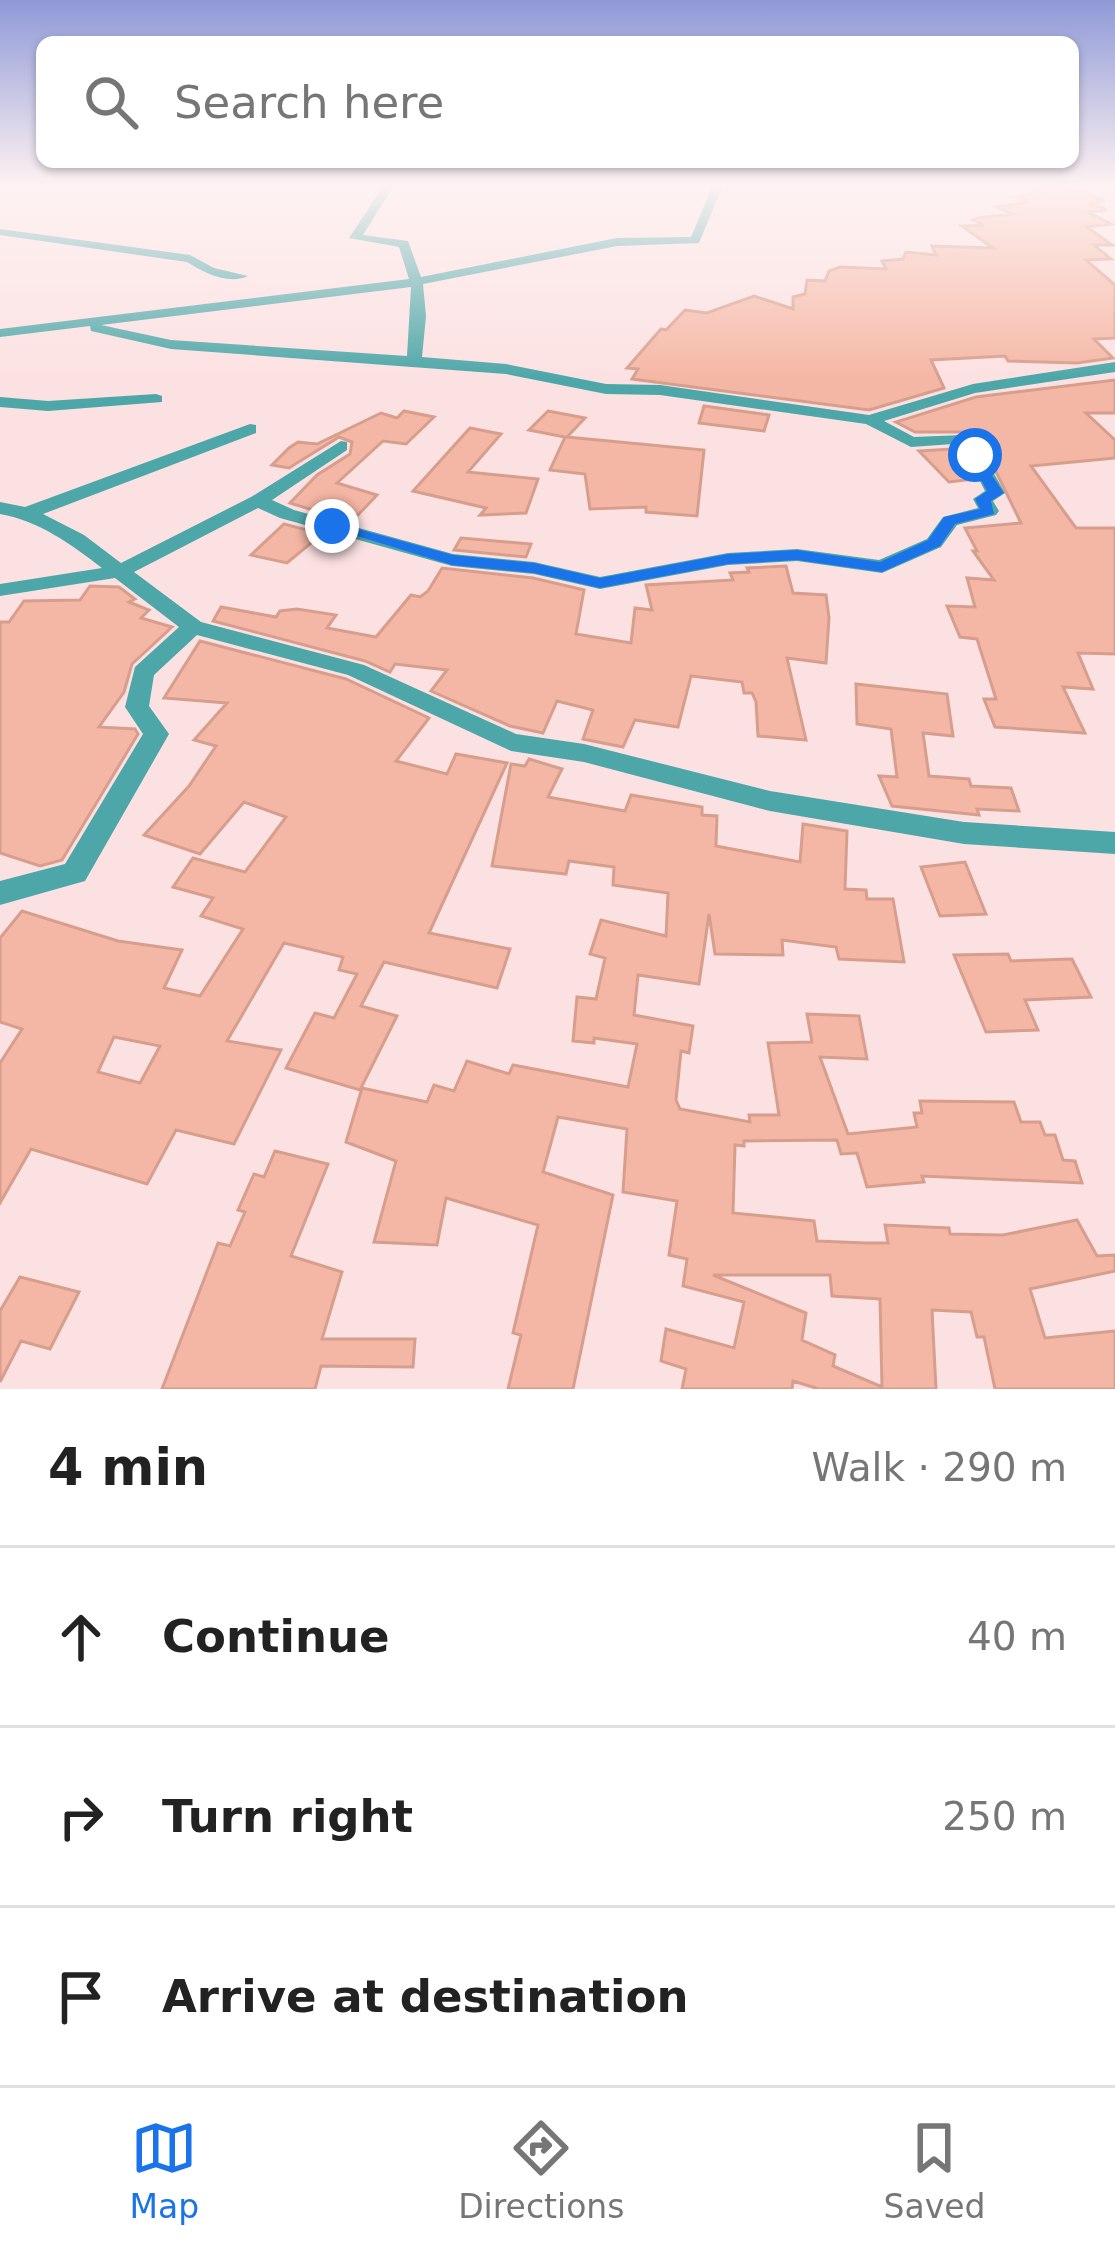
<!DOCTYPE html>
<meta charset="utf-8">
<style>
:root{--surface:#fff;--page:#f6f6f6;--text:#222;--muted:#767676;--line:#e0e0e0;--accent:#1a73e8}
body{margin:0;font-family:"DejaVu Sans",sans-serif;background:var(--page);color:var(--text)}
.stop{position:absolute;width:36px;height:36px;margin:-27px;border:9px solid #1a73e8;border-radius:50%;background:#fff}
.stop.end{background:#1a73e8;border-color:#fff;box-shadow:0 3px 12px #0008}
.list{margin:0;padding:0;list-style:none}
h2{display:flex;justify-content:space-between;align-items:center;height:156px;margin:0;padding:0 48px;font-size:51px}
h2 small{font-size:39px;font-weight:400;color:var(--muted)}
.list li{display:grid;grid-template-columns:78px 1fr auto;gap:36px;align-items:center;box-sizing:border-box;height:180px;padding:0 48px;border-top:3px solid var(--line)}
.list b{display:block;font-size:45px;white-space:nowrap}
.list em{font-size:39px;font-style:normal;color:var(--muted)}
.icon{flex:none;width:66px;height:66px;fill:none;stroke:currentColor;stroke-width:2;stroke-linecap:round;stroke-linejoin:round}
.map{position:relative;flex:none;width:1115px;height:1389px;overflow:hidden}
.search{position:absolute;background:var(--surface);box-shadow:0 3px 9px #0004;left:36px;right:36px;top:36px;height:132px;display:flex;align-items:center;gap:30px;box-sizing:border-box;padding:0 42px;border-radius:18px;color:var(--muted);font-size:45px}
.sheet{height:696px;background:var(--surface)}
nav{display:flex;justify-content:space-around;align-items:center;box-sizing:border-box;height:168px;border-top:3px solid var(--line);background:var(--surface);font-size:33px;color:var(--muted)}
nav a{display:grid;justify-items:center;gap:6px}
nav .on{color:var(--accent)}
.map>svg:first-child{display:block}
</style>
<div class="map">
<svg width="1115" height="1389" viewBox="0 0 1115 1389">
<rect width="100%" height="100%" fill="#fce1e2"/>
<!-- building -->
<g fill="#f5b7a5" stroke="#d89e8d" stroke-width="3" fill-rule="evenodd">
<polygon points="1027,185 1063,185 1105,201 1089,203 1107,210 1088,212 1111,224 1087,227 1112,245 1094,245 1111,259 1086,260 1115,285 1115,338 1094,339 1113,358 1077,363 1008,361 1005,356 931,360 944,388 869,410 632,379 638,369 627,368 661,329 666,330 685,310 707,313 754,296 793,309 793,297 805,294 807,280 825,281 829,271 840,267 886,269 882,261 903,259 906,252 936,255 932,246 993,248 962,226 984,225 973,220 978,218 1013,214 997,207 1030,202 1015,197 1039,192"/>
<polygon points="1115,380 1115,413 1086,413 1115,440 1115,458 1031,466 1076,528 1115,528 1115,654 1078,653 1093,689 1063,687 1085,733 995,727 984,699 996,699 977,639 960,637 947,606 975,607 967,578 994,580 973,551 977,551 965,528 1021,523 985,449 966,432 915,432 896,422 976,397"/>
<polygon points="704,406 769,415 764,431 699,423"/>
<polygon points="404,411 434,417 406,444 383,441 337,483 377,495 358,515 345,513 339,518 290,503 317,475 350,454 352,442 339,437 289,468 272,465 289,448 298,442 317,444 381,413 397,418"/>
<polygon points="548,411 585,418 567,437 704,450 697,516 646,512 646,507 590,509 585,474 550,470 565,437 529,430"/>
<polygon points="470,428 501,434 468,472 538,479 526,513 480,515 486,508 413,491"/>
<polygon points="951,449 964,461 974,479 949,482 919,451"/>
<polygon points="284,524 322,534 287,563 251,555"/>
<polygon points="461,538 531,544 526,557 454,550"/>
<polygon points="786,566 793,593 826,595 829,618 826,663 787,658 806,740 758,736 756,702 752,693 744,693 742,682 691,676 678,727 635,720 623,747 583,739 593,710 557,701 543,733 510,726 431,691 447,670 395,664 390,672 365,661 213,621 221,607 276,617 280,611 297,609 336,615 327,628 376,637 411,595 420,597 428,591 442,568 533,578 584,590 576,634 631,643 635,608 652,610 646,585 733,580 730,573 749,572 747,568"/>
<polygon points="90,586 119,587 135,599 129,602 149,610 141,618 172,627 132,664 124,692 99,727 135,729 138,734 62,860 40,866 0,853 0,622 9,622 24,601 80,600"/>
<path d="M200,641L346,679L429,718L396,761L447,774L456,754L507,763L429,933L510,949L497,988L384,962L361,1006L397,1016L360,1090L286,1068L315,1013L334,1018L357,974L339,970L343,957L284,943L227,1041L281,1050L234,1144L176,1130L147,1184L31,1149L0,1203V1063L22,1029L0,1022V938L22,911L118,941L182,950L164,988L200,996L243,929L201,916L213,898L173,887L193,858L245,872L286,817L244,802L200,854L144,835L189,786L216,746L194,740L227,703L164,698ZM114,1037L160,1046L140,1083L98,1072Z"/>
<polygon points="856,684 947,694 953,736 923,733 929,776 969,779 971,786 1011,788 1019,811 977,809 979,815 892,806 879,776 897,777 891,729 857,724"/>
<path d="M529,759L562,769L548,797L625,811L631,795L702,807V815L717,816L716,846L800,862L803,824L847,831L845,889L866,890L867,899H893L904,962L839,959L836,947L782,940L783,955L715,954L709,914L699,984L638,975L634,1015L693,1026L689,1053L681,1051L676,1100L680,1109L750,1122L749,1115H779L768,1043L812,1042L807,1014L859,1016L867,1059L820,1057L848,1134L917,1127L914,1113H922L920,1101L1014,1102L1021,1122H1040L1045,1135H1055L1063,1160L1075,1161L1082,1183L922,1176L924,1182L867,1187L857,1153L841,1154L837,1140L744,1141V1146L735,1145L733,1213L814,1221L817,1241L866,1243H888L885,1225L949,1228L950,1234L1003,1235L1077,1220L1097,1256L1115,1255V1271L1030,1289L1045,1338L1115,1331V1389H995L984,1337H977L971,1312L932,1310L936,1389H819L793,1381L792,1389H682L686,1369L661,1361L666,1329L734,1348L744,1302L683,1286L687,1259L669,1255L677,1201L623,1192L627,1129L558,1117L543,1172L613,1195L573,1389H508L521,1335L513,1333L538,1225L446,1198L437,1245L374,1242L396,1161L346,1142L362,1088L427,1102L434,1085L454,1091L467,1061L509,1074L513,1065L628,1087L637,1044L594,1038V1043L573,1041L577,997L596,999L605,958L590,954L601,920L666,936L668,893L613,885L614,867L569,861L566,874L492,866L511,764L525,766ZM713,1275H830L832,1296L880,1299L882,1387L833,1366L835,1355L802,1340L806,1313Z"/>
<polygon points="965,862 986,914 940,916 921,867"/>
<polygon points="1008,954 1011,961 1072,959 1091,997 1025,1000 1038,1030 986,1032 954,955"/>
<polygon points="275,1151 328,1164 291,1256 342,1272 322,1339 415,1339 413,1367 321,1366 315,1389 162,1389 218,1243 230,1246 245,1212 238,1210 254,1174 264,1177"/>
<polygon points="20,1277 79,1292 50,1349 21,1341 0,1382 0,1311"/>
</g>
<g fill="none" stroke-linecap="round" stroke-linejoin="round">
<!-- street -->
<g fill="#4da6a8" fill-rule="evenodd">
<path d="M384,185H394L363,235L408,241L421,277L617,238L691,237L713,185H723L699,243L617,246L423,284L426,316L422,357L506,364L606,384L660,385L869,415L973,384L1115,362V372L975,393L884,421L914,437L963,435L981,451L1005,493L993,501L999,511L996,515L957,525L941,547L882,573L797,561L728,565L600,589L534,574L452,566L280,518L258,508L134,572L201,622L364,665L516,734L584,744L770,791L964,822L1115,832V854L964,844L770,811L584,762L511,751L348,675L197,635L154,675L149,706L169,734L85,881L0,905V881L65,864L143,734L125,707L135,667L179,627L115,578L0,596V584L102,568C71,544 39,521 0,514V502L25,507L250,424L256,425V433L43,514L84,535L121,563L251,497L341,441L347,442V450L272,500L294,510L453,554L534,562L600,577L728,553L797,549L879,560L927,539L943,517L978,508L973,499L985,491L968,458L953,444L911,447L866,424L660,395L606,394L506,374L171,349L91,331L90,326L0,337V329L409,279L399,247L349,238ZM411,287L407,356L171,340L101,325Z"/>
<path d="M0,229L190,255L214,268L248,276C229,285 204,273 187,262L0,235Z"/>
<polygon points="156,394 162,396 162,402 48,411 0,407 0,397 48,401"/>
</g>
</g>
<!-- sky -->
<linearGradient id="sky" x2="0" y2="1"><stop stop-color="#8f99d7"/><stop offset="0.49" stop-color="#fef2f2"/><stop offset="1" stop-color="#fef2f2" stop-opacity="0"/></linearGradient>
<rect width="1115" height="379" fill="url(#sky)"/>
<!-- route -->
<polygon fill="#1a73e8" points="975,451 1004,493 991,501 994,514 955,524 940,546 882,572 797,560 728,564 600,588 534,573 452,565 324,526 332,522 453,555 534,563 600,578 728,554 797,550 880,562 928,540 944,517 980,509 975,499 987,491 968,455"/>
</svg>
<div class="stop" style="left:975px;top:455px"></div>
<div class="stop end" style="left:332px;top:526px"></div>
<div class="search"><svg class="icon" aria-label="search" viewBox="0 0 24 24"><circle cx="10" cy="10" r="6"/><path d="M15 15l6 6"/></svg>Search here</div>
</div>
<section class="sheet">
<h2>4 min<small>Walk · 290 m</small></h2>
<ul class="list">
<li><svg class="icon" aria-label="ahead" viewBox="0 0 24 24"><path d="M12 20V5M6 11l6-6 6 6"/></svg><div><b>Continue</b></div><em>40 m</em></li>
<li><svg class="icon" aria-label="right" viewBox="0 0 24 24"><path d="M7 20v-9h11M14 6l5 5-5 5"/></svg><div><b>Turn right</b></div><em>250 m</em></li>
<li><svg class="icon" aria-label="arrive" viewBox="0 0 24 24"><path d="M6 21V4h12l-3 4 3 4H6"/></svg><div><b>Arrive at destination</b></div></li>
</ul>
</section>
<nav>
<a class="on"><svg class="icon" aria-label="map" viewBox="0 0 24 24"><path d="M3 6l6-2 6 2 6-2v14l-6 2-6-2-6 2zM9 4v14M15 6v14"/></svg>Map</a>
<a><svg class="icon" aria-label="directions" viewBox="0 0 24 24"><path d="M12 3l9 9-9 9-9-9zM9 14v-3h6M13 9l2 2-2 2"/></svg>Directions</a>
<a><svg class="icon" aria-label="saved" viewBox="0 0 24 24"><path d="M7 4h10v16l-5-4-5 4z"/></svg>Saved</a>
</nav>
